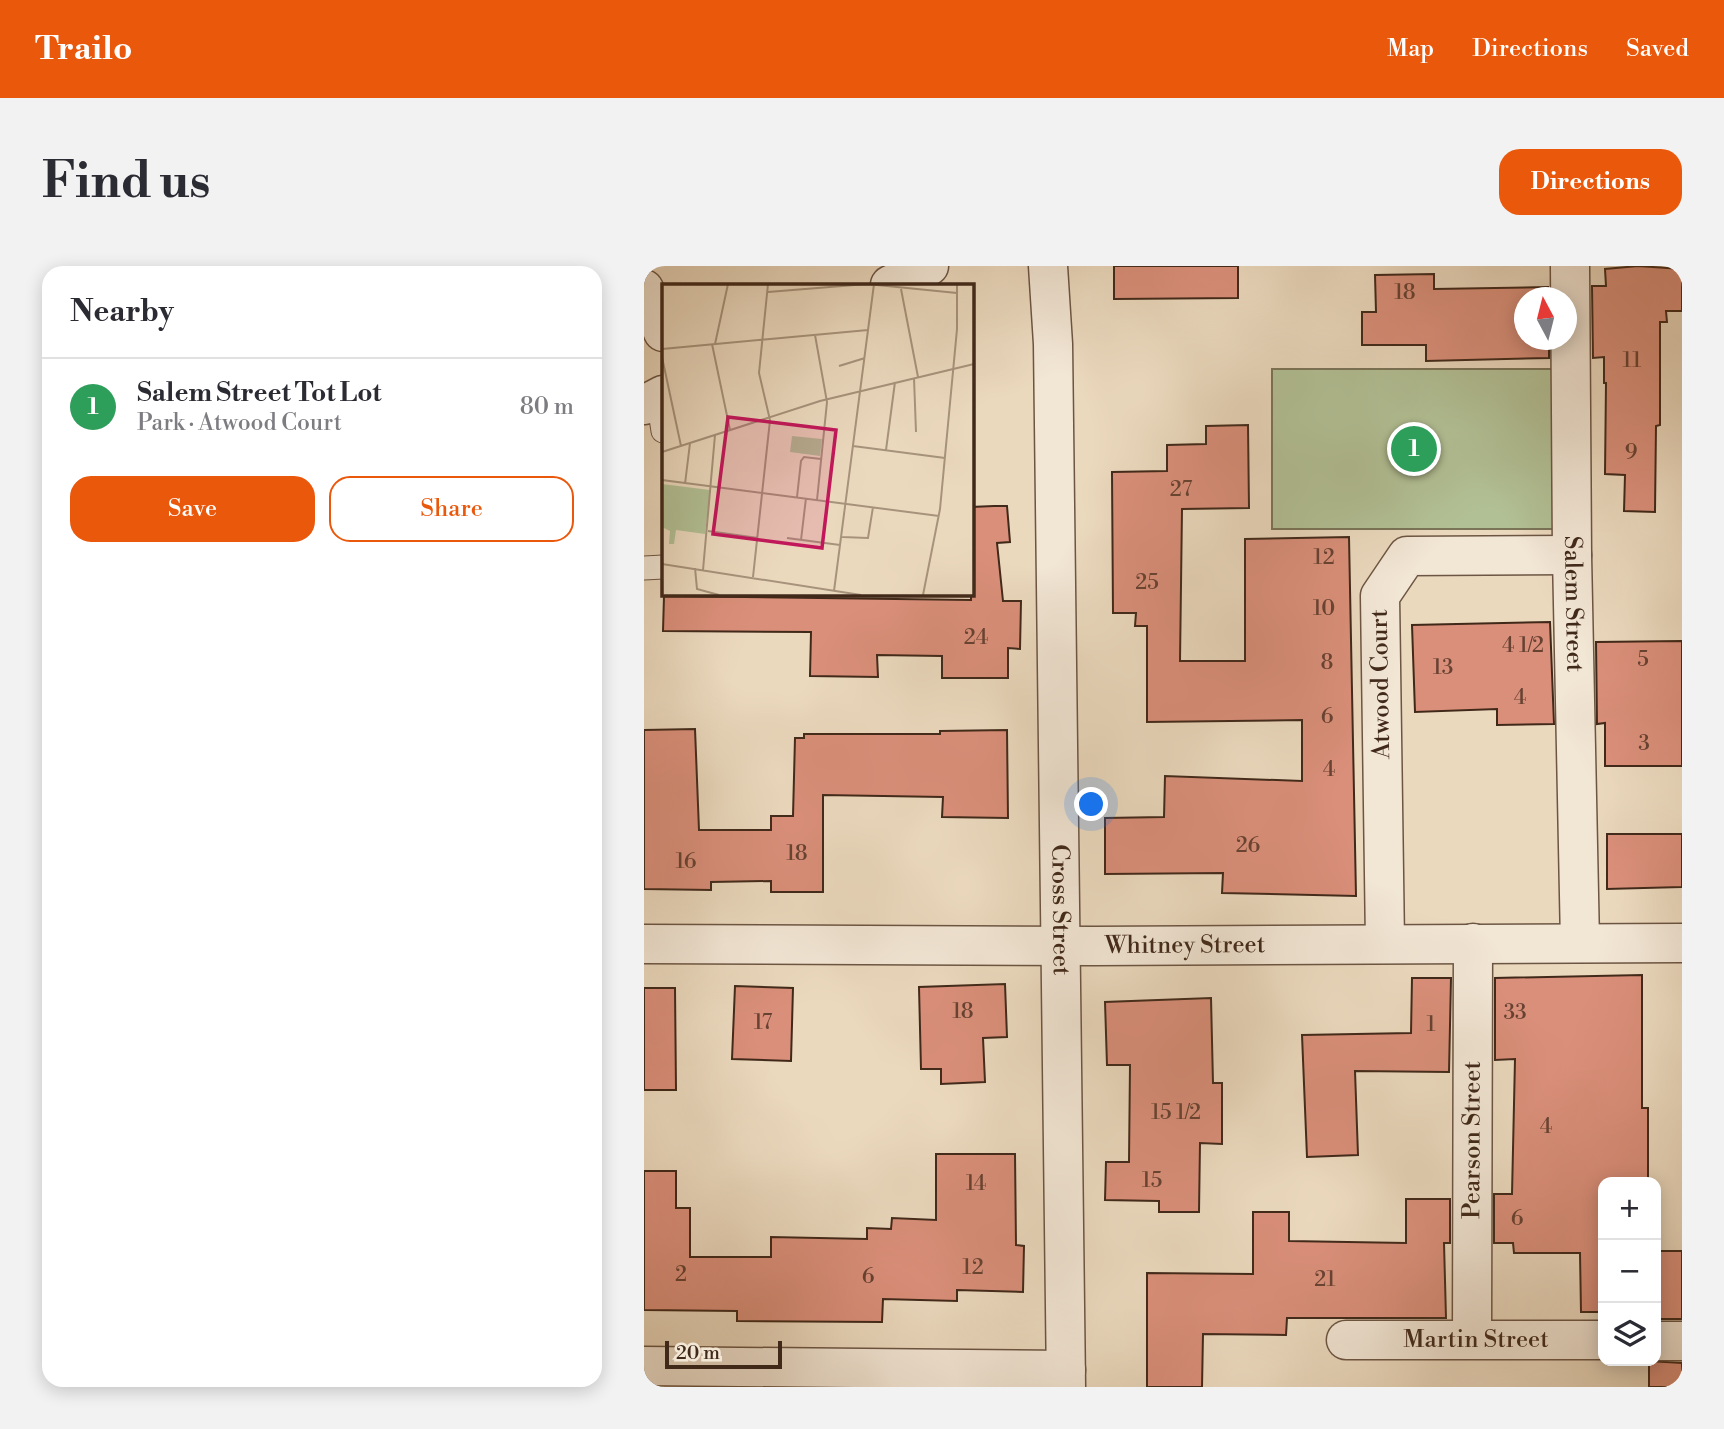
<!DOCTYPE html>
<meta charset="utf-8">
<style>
:root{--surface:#fff;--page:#f2f2f3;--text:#2b2b33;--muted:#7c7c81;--line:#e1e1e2;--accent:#ea580c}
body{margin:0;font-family:"Libre Bodoni",serif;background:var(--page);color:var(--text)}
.controls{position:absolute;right:21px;bottom:21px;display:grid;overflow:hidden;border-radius:14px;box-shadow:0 4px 18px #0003}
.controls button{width:63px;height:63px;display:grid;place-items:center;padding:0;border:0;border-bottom:2px solid var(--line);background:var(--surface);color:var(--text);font:35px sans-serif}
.compass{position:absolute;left:870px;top:21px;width:63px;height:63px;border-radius:50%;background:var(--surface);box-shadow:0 4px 18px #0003;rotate:353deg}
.scale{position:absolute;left:21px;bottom:18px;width:117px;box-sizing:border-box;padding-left:7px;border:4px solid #41291a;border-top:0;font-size:19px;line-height:24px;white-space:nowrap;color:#41291a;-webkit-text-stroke:5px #f2e6d5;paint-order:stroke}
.you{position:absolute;left:448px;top:539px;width:24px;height:24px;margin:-18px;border:5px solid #fff;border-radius:50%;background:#1a73e8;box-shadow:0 0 0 10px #1a73e833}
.badge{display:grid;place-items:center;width:46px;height:46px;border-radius:50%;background:var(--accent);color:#fff;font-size:23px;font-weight:700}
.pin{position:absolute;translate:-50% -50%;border:4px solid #fff;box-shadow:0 2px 7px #0006}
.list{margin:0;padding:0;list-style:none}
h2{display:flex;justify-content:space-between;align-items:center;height:91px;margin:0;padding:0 28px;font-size:30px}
h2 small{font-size:23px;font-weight:400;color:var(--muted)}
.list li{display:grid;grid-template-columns:46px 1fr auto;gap:21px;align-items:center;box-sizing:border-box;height:98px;padding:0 28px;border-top:2px solid var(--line)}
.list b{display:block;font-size:26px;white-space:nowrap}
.list p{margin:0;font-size:23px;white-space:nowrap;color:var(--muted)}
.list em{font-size:23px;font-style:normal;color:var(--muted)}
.actions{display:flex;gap:14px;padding:21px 28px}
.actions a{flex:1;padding:16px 0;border:2px solid var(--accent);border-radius:21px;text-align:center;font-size:24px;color:var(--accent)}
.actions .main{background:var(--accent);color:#fff}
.icon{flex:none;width:38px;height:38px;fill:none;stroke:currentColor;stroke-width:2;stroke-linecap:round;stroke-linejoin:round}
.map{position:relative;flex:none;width:1038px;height:1121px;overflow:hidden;border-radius:21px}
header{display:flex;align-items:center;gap:42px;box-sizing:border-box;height:98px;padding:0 35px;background:var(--accent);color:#fff}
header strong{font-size:33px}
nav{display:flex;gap:38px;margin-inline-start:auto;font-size:24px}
.intro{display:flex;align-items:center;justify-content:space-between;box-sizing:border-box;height:168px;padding:0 42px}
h1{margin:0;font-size:49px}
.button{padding:18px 32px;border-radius:21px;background:var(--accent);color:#fff;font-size:24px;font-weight:700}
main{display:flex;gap:42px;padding:0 42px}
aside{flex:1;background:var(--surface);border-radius:21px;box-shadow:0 4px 18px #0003}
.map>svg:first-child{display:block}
</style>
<header>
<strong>Trailo</strong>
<nav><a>Map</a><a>Directions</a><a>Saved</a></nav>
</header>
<div class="intro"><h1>Find us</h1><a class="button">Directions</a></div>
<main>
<aside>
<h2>Nearby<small></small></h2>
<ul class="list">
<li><span class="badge" style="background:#2e9e5b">1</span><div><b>Salem Street Tot Lot</b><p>Park · Atwood Court</p></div><em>80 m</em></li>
</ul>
<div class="actions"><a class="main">Save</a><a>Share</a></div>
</aside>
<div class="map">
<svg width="1038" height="1121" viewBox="0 0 1038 1121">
<rect width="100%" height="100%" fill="#ebd9be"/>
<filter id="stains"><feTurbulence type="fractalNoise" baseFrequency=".00286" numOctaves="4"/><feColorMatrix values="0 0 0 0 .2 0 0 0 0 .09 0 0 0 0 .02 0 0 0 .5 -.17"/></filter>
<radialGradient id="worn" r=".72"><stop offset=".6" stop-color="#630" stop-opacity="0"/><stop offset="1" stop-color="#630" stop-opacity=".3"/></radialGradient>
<!-- green -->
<rect fill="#b2c095" stroke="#7a7458" stroke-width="2" x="628" y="103" width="284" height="160"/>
<!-- building -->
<g fill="#da8f7a" stroke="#41291a" stroke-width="2">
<polygon points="470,0 594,0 594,32 470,33"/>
<polygon points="994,0 1038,3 1038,45 1022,45 1023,56 1016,56 1016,159 1012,160 1011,246 980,245 981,209 961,208 962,117 960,117 960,91 949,92 948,20 962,20 961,3"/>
<polygon points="790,8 790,23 904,21 904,32 880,32 880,74 905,74 905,92 782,95 782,79 718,79 718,46 732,46 731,9"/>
<polygon points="604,159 605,242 538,243 536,395 601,395 601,273 705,271 712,630 578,627 579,607 461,608 461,552 520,551 521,510 658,515 658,454 503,456 503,360 491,360 492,347 469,347 468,206 523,205 523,179 562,178 562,160"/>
<polygon points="350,240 363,240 366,276 353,277 359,335 377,335 376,383 364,382 364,412 298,412 298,390 233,389 234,411 166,410 167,366 19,365 20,330 327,334 327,241"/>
<polygon points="906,356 910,458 853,459 853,443 771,446 768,359"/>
<polygon points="1038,375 1038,500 961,500 961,457 953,458 952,376"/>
<polygon points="51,463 55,564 127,564 127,550 149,550 151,472 160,472 160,468 296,468 296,465 363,464 364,552 298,551 299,531 179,529 179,626 127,626 127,615 67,616 67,624 0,623 0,464"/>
<polygon points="963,568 1038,568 1038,621 963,623"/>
<polygon points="998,709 998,842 1004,842 1004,916 959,916 959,1046 937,1046 936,987 870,987 869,977 850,977 850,928 868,928 871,793 851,794 851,712"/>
<polygon points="768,712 807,712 805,806 711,805 714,889 663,891 658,769 767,767"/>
<polygon points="361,718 363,771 339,772 341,816 297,818 297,803 277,803 275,721"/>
<polygon points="91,720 149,722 147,795 88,793"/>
<polygon points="0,722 31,722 32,824 0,824"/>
<polygon points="567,732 569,817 578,817 578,878 556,877 555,946 515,946 515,935 461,934 462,896 485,896 486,799 463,799 461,736"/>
<polygon points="292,888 371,888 372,979 380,980 379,1026 313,1024 313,1035 239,1033 238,1056 93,1055 93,1045 0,1044 0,905 32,905 32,942 46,942 46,991 127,991 127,971 223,973 223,962 247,963 248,952 292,954"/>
<polygon points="762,933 806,933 806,977 800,977 802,1052 643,1052 642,1069 559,1068 558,1121 503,1121 503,1007 609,1008 609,946 645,946 645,975 762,977"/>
<rect x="1012" y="985" width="26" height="68"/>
<polygon points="1005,1095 1038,1097 1038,1121 1005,1121"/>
</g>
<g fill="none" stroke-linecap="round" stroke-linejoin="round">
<defs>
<g id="lane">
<polyline points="14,132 19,165"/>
<polyline points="0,302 19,301"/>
</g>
<g id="street">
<path id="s1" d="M404,0L409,78L422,1121"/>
<path id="s2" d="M926,0L928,289L936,677"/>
<polyline points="246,19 285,0"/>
<polyline points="0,23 19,66"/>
<polyline points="0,139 19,129"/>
<polyline points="741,677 736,330 763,290 928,289"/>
<path id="s3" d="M0,678L450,680L1038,677"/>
<path id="s4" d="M828,1072L829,677"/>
<path id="s5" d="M702,1074H959"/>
<polyline points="1012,1075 1038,1075"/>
<polyline points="0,1100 422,1104"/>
</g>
</defs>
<!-- lane casing -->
<use href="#lane" stroke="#6c5543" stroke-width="25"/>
<!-- street casing -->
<use href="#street" stroke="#6c5543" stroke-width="41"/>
<!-- lane -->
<use href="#lane" stroke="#f2e6d5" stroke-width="23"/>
<!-- street -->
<use href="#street" stroke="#f2e6d5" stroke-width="38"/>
</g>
<g text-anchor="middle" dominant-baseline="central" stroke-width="5" stroke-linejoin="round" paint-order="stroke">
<!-- number labels -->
<g font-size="21" fill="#674232">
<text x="761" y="27">18</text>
<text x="988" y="95">11</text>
<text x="987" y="187">9</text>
<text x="537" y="224">27</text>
<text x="680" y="292">12</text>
<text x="503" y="317">25</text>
<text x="680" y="343">10</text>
<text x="332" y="372">24</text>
<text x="879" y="380">4 1/2</text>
<text x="999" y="394">5</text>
<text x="683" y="397">8</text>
<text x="799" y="402">13</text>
<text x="876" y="432">4</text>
<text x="683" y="451">6</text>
<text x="1000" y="478">3</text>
<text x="685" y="504">4</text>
<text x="604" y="580">26</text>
<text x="153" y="588">18</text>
<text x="42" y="596">16</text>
<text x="319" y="746">18</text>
<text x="871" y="747">33</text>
<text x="119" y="757">17</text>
<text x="787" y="759">1</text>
<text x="532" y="847">15 1/2</text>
<text x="902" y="861">4</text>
<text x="508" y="915">15</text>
<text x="332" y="918">14</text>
<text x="873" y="953">6</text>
<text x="329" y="1002">12</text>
<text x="37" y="1009">2</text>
<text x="224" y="1011">6</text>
<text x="681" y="1014">21</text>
</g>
<!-- street labels -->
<g font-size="24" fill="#41291a" stroke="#f2e6d5">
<text stroke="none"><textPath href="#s2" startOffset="338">Salem Street</textPath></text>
<text transform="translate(737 418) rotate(-91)">Atwood Court</text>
<text stroke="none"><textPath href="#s1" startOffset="644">Cross Street</textPath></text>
<text stroke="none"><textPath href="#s3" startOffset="541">Whitney Street</textPath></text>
<text stroke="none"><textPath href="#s4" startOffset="198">Pearson Street</textPath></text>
<text stroke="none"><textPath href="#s5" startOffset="130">Martin Street</textPath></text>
</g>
</g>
<!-- overview -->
<g transform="translate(18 18)">
<rect width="312" height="312" fill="#ebd9be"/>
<path d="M130,152L160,155L158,172L128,168ZM0,200L48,206L43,250L14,246L12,260H7L8,247L0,243Z" fill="#b2c095"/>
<path fill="none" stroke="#a7937c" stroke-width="2" d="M239,5L256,93M106,8L205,0L295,9M153,51L165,118L155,216M50,60L68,146M53,60L66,0M0,65L206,46M0,73L19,162M177,82L203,74M252,94L254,148M191,162L283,174M224,166L233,98M0,168L158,117L312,80M0,196L277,232M23,200L28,159M135,213L139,177L142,173L159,175M46,247L96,254M180,253L206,254L211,223M125,254L178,261M139,256L144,214M0,280L199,311M33,284L35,305L57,311M41,286L53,151M91,293L108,136L97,89L106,0M172,307L212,0M261,311L278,225L295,45V0"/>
<path fill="#c2185b" fill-opacity="0.15" stroke="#c2185b" stroke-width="3.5" d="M66,133L174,146L160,264L51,250Z"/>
<rect width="312" height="312" fill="none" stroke="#41291a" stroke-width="3.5"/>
</g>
<rect width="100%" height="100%" filter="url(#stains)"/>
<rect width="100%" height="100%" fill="url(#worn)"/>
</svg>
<div class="controls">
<button>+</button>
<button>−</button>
<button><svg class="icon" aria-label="layers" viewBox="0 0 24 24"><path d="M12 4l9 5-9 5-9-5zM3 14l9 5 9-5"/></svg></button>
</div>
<svg class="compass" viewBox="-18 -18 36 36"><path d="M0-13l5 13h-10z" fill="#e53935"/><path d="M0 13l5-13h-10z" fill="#7c7c81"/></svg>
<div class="scale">20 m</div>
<div class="you"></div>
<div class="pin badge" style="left:770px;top:183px;background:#2e9e5b">1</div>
</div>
</main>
